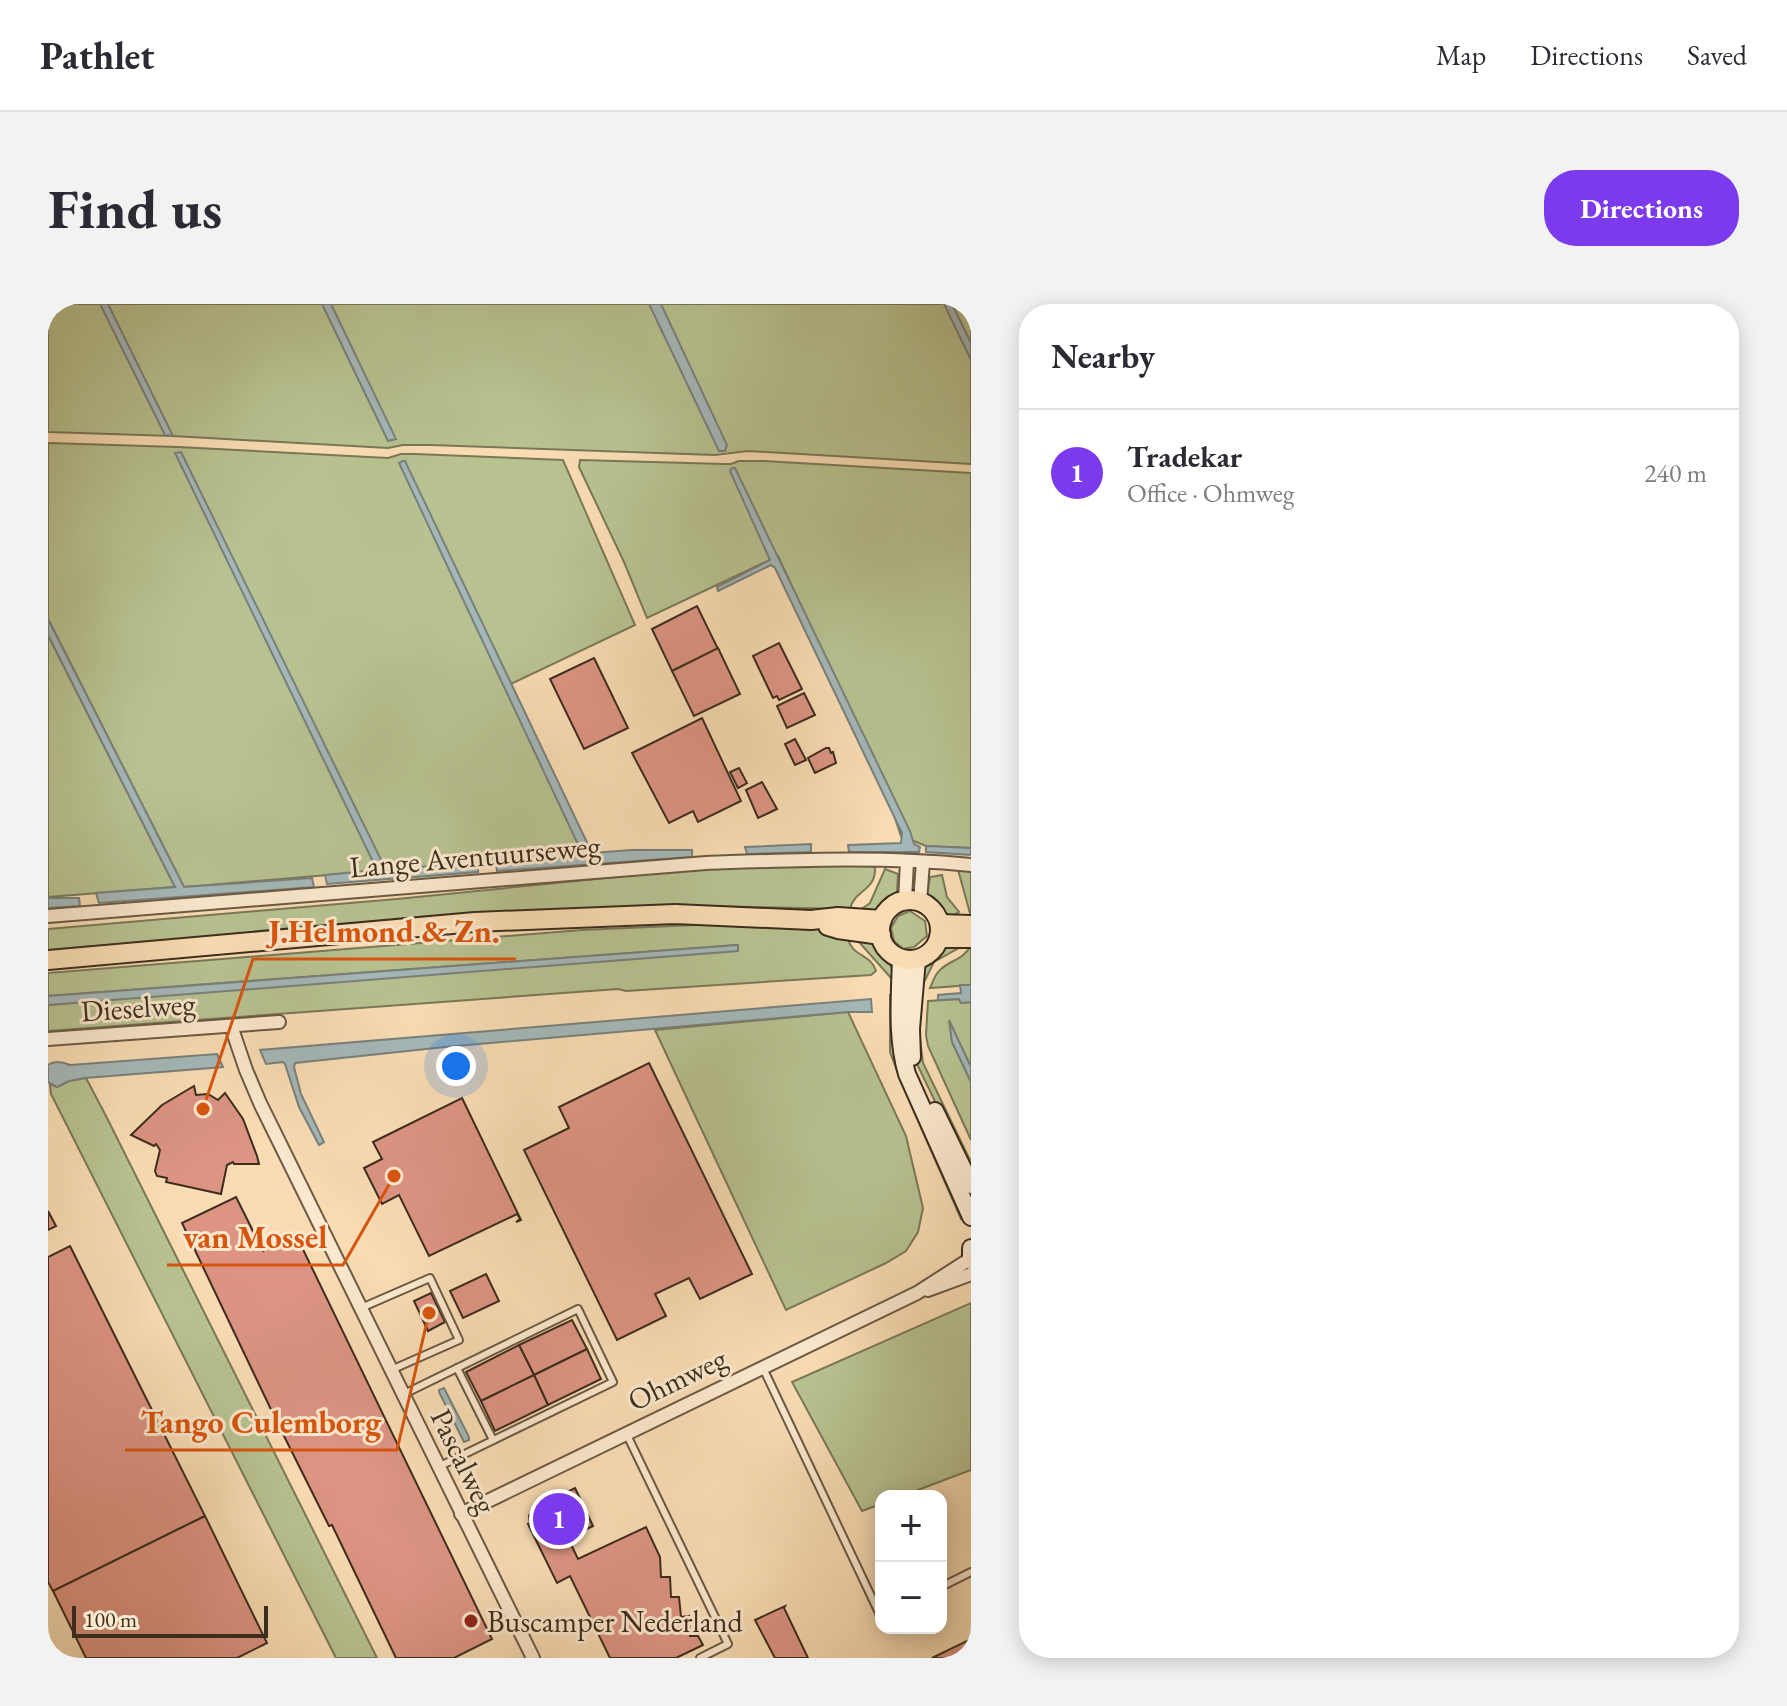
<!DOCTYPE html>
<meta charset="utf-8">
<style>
:root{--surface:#fff;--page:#f2f2f3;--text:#2b2b33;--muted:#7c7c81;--line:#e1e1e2;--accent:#7c3aed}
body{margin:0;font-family:"EB Garamond",serif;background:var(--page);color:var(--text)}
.controls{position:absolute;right:24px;bottom:24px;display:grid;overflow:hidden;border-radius:16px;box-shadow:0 4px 20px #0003}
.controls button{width:72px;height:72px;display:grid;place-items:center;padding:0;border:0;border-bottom:2px solid var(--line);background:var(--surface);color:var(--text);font:40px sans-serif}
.scale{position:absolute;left:24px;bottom:20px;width:196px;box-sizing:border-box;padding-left:8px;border:4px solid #3c2d1d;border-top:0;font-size:22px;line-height:28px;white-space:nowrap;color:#3c2d1d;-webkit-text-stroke:6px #fbe8ce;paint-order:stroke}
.you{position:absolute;left:408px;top:762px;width:28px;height:28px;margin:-20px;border:6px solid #fff;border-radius:50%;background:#1a73e8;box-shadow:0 0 0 12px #1a73e833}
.badge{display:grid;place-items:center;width:52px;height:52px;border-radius:50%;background:var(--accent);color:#fff;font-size:26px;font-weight:700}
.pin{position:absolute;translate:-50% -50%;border:4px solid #fff;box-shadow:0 2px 8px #0006}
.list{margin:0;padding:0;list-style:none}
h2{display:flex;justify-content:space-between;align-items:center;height:104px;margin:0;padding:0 32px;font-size:34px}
h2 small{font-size:26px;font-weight:400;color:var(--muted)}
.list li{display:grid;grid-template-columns:52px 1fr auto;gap:24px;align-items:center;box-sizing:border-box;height:128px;padding:0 32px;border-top:2px solid var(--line)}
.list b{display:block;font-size:30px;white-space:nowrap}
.list p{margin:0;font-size:26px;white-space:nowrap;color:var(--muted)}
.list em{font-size:26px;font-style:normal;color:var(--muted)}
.map{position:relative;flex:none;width:923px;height:1354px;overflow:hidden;border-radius:32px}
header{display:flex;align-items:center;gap:48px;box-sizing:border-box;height:112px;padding:0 40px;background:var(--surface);border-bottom:2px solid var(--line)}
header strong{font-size:38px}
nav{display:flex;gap:44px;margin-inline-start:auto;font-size:28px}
.intro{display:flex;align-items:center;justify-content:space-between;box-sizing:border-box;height:192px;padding:0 48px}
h1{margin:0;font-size:56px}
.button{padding:20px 36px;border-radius:32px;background:var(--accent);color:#fff;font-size:28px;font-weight:700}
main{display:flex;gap:48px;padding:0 48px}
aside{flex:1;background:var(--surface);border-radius:32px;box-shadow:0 4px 20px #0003}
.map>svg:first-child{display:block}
</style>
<header>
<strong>Pathlet</strong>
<nav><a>Map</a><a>Directions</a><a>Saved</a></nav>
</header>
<div class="intro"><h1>Find us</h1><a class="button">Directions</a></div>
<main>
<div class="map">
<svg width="923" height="1354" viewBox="0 0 923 1354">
<rect width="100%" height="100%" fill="#f9dcb4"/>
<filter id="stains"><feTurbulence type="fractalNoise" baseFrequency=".0025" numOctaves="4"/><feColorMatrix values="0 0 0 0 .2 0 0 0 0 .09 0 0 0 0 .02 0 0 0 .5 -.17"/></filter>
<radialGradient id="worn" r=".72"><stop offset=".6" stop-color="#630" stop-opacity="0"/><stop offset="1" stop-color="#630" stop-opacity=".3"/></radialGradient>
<!-- green -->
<g fill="#b8c291" stroke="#7a7857" stroke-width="2">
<polygon points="0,0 923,0 923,160 700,147 667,151 383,141 355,141 340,144 125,132 0,128"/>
<polygon points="0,139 130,143 340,154 353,150 367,150 515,156 587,321 463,380 445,342 542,549 136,583 0,315"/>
<polygon points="532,156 676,160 683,160 691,157 716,157 923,169 923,544 878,542 853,532 834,476 730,252 599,314 576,258 531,163"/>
<polygon points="0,331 127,583 0,593"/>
<path d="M823,561L827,564C828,587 806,586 802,605L644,602L298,621L0,646V625L349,595L658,564Z"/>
<polygon points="909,562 923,564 923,613"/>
<polygon points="837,565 850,570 849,588 826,610 812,606 822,599"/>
<polygon points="894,571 899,593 911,608 902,613 879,591 882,573"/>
<polygon points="862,607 877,617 879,632 866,643 855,645 846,637 843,624 850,612"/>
<path d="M691,619L764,624L799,631C803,654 822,648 828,667L823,671L578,687L570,685L0,727V701L689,641L0,692V669L534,626Z"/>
<polygon points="823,637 838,653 847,670 843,674 811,638"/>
<polygon points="904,640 909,645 886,658 876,678 871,675 879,657"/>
<path d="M923,641V681L882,684C885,678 887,670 892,666C903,655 915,657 923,641Z"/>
<polygon points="848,690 851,760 917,912 913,915 853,778 842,748 842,691"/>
<polygon points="911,695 913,699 923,698 923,763 902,719 904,738 923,778 923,836 880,742 878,731 880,697"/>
<polygon points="800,708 858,832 875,904 870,928 858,947 838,959 738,1006 607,726"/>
<polygon points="870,718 875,759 923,858 923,872 869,760 867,719"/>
<polygon points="38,774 58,812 329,1354 288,1354 3,790 2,780 9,783 21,777"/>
<polygon points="923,999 923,1166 854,1192 833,1192 833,1200 814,1207 744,1078"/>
</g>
<!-- water -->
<g fill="#a4b8b9" stroke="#7a807b" stroke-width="2">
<polygon points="52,0 60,0 125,132 117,131"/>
<polygon points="274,0 283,0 348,135 340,137"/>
<polygon points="601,0 613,0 679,141 677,147 671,147"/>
<polygon points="896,0 904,0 923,39 923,56"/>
<polygon points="133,148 338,566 430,558 430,568 279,580 277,571 329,566 127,149"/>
<polygon points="355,157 357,157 544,549 584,546 644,546 644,553 449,567 448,557 534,549 351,159"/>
<polygon points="684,164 687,164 862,527 866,540 872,543 871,548 801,548 800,541 853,539 854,529 727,264 723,261 670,287 669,283 722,256 682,167"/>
<polygon points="0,315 136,583 264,574 266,583 51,599 48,589 127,583 0,331"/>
<polygon points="763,540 763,548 699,550 697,543"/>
<polygon points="878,542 923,544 923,551 878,548"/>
<polygon points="0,594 31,594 32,602 0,604"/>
<polygon points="690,641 690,647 0,701 0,692"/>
<polygon points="912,681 923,681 923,698 913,699 911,695 890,696 890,691 913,689"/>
<polygon points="823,695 824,708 800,708 397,743 247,759 246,763 253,790 276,838 271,841 251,803 237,760 235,758 218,760 212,746"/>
<polygon points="901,716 923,763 923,778 904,738"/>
<path d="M169,750L175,763L37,774L21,777L9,783L0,778V761C7,756 15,758 22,761Z"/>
<polygon points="396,1084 421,1133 421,1136 416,1138 391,1088 391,1086"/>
</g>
<!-- building -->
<g fill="#dd9483" stroke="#3c2d1d" stroke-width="2">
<polygon points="649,302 670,345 624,367 604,325"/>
<polygon points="731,339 754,385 731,396 729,392 725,394 705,352"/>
<polygon points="670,344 692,390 646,412 624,367"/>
<polygon points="546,354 580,424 536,445 502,375"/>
<polygon points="756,389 767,411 739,424 729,402"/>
<polygon points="654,414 693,497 650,518 645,507 621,519 584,449"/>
<polygon points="747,435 758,456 747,461 737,440"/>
<polygon points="778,444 781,444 783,449 785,448 788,459 767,469 760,454"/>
<polygon points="691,464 699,479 690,484 682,468"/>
<polygon points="714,478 729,505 710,514 698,486"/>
<polygon points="601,759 704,970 652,995 641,974 607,990 618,1012 569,1036 476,846 521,824 511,803"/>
<polygon points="146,782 148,791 160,790 170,796 177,789 195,815 209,852 211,860 186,860 185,858 179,861 173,890 118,878 119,874 109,872 107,867 112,846 108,840 106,842 83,831 114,801"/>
<polygon points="414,794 473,916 468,918 472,915 469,910 381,952 351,891 334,900 316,864 334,855 325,838"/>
<polygon points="188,893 215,947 248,931 444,1335 406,1354 348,1354 284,1221 281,1222 228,1116 134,919"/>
<polygon points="0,907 8,922 0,926"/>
<polygon points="22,942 157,1212 5,1287 0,1278 0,953"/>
<polygon points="438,970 451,997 415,1014 402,987"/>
<polygon points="383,989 397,1018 380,1027 366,997"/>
<polygon points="524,1016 539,1045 486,1071 471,1041"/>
<polygon points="471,1041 486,1071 433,1097 418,1068"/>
<polygon points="539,1045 553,1075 500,1101 486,1071"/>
<polygon points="486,1071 500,1101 447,1127 433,1097"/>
<polygon points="527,1184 545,1222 520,1234 530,1255 598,1223 612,1253 613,1273 622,1273 623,1293 631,1293 633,1313 641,1312 642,1332 650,1332 655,1341 628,1354 562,1354 522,1272 509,1279 480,1220 482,1219 481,1212 485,1205"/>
<polygon points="157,1212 219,1339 189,1354 38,1354 5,1287"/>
<polygon points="737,1302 736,1304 760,1354 727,1354 707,1316"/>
<polygon points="923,1335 923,1354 884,1354"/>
</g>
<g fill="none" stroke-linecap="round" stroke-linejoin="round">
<defs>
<g id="lane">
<polyline points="313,1004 382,974 411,1036 343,1066"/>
<polyline points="409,1064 445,1136"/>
<polyline points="715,1064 833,1313"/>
<polyline points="356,1090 530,1005 565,1078 390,1163"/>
<polyline points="579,1131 680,1340 652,1354"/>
<polyline points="893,1283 923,1268"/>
</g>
<g id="street">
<polyline points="857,596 859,558"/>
<polyline points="872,598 875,558"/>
<path d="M0,612L658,559C746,556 835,552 923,561"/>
<polyline points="183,722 198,766 212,799 485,1354"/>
<polyline points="0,735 231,718"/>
<polyline points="880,986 923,970"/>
<polyline points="413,1210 869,989 922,955"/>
<polyline points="0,1349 3,1354"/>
</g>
<g id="secondary">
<path d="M853,654C852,693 848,733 859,770L923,913"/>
<polyline points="864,753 863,725 869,655"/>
<polyline points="887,807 923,881"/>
<polyline points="923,944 923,957"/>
</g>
<g id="primary">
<circle cx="862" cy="626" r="30"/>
<polyline points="892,620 923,621"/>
<polyline points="780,622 790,625 833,631"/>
<polyline points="891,634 923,634"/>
<polyline points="0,656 427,618 627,610 763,616 790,613 834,616"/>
</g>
</defs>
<!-- lane casing -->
<use href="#lane" stroke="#6b5943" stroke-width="10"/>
<!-- street casing -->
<use href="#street" stroke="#6b5943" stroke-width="16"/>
<!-- secondary casing -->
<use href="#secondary" stroke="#3c2d1d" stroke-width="20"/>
<!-- primary casing -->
<use href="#primary" stroke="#3c2d1d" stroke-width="22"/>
<!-- lane -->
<use href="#lane" stroke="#fbe8ce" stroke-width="6"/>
<!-- street -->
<use href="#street" stroke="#fbe8ce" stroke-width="12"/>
<!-- secondary -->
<use href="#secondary" stroke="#fbe8ce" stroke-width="16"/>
<!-- primary -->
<use href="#primary" stroke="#f9dcb4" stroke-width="18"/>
</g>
<!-- markers -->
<circle fill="#8f2418" stroke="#fbe8ce" stroke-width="3" cx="423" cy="1317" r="8"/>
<g text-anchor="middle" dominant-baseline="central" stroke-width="6" stroke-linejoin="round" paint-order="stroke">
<!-- street labels -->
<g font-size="30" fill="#3c2d1d" stroke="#fbe8ce">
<text transform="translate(427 552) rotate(-5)">Lange Aventuurseweg</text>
<text transform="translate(90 703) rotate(-4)">Dieselweg</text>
<text transform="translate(629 1075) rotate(-26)">Ohmweg</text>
<text transform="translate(416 1157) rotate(64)">Pascalweg</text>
</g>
<!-- poi labels -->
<g font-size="30" fill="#3c2d1d" stroke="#fbe8ce" text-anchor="start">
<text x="439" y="1317">Buscamper Nederland</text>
</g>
</g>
<!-- callouts -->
<path fill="none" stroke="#d7550e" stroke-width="3" d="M155 805L205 655H468M346 872L295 961H119M381 1009L349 1146H77"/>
<g fill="#d7550e" stroke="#fbe8ce" stroke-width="3">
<circle cx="155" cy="805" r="8"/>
<circle cx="346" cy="872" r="8"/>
<circle cx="381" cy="1009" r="8"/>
</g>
<g font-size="32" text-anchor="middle" font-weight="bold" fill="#d7550e" stroke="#fbe8ce" stroke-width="6" stroke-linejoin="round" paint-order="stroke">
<text x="336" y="638">J.Helmond &amp; Zn.</text>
<text x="207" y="944">van Mossel</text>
<text x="213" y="1129">Tango Culemborg</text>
</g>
<rect width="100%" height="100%" filter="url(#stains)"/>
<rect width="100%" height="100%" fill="url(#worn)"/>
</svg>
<div class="controls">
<button>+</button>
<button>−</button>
</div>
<div class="scale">100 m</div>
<div class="you"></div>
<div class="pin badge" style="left:511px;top:1215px">1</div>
</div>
<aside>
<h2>Nearby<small></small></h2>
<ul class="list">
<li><span class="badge">1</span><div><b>Tradekar</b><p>Office · Ohmweg</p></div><em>240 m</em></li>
</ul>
</aside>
</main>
